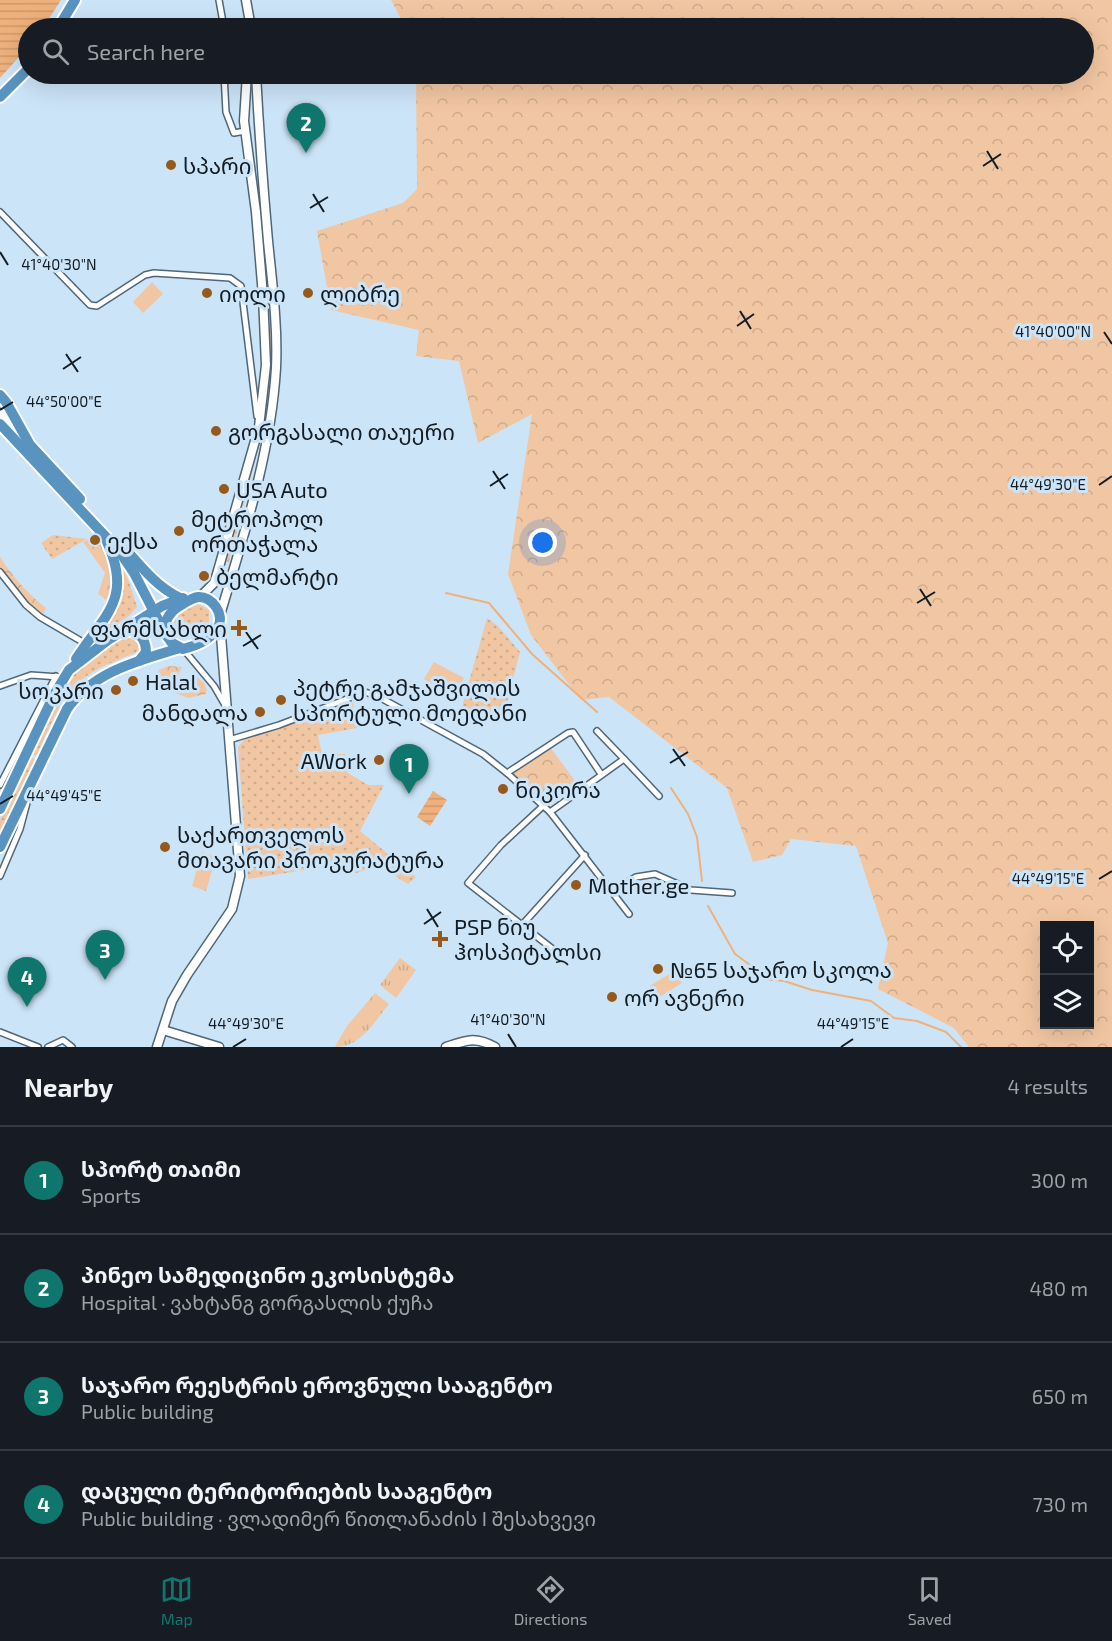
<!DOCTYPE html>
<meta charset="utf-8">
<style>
:root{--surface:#171b24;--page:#20242c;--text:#f1f3f6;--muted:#9ea1a6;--line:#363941;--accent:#0f766e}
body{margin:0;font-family:"Exo 2","Noto Sans Georgian",sans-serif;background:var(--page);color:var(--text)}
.controls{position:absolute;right:18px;bottom:18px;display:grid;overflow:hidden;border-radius:0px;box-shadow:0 6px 24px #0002}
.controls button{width:54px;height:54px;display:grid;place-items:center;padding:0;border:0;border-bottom:2px solid var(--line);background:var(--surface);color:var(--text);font:30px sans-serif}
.you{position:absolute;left:543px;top:543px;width:21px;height:21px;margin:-15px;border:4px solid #fff;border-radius:50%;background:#1a73e8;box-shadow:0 0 0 9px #1a73e833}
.badge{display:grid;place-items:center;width:39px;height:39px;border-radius:50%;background:var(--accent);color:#fff;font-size:20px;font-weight:700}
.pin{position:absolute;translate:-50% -50px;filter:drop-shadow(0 2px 3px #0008)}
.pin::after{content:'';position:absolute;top:32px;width:21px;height:18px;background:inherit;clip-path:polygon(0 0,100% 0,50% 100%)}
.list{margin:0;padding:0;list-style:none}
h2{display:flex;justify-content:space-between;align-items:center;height:78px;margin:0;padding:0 24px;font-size:26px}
h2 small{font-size:20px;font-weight:400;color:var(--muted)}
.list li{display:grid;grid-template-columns:39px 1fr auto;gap:18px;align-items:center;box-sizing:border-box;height:108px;padding:0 24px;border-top:2px solid var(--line)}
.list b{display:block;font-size:22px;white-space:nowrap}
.list p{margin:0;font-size:20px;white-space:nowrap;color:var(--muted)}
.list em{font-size:20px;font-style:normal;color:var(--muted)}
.icon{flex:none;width:33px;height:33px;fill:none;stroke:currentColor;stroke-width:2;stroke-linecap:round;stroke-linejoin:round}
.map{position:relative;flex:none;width:1112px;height:1047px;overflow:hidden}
.search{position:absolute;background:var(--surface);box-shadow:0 6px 24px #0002;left:18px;right:18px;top:18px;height:66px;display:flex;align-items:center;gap:15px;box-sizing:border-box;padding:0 21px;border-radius:33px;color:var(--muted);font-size:22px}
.sheet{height:510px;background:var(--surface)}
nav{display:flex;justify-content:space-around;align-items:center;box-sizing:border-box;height:84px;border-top:2px solid var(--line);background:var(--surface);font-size:16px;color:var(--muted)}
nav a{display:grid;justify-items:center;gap:3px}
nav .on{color:var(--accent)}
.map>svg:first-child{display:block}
</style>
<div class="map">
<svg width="1112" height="1047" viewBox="0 0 1112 1047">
<defs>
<pattern id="grass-dots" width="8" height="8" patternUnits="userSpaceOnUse" patternTransform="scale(1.5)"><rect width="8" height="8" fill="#f1c6a2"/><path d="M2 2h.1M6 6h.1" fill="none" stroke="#ceaa8b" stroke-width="1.8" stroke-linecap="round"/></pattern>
<pattern id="forest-crowns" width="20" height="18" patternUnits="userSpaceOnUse" patternTransform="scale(1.5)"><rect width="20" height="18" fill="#f1c6a2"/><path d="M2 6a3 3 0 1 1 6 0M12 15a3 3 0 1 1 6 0" fill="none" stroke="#ceaa8b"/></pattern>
<pattern id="park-tufts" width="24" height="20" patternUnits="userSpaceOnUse" patternTransform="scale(1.5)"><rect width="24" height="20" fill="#f1c6a2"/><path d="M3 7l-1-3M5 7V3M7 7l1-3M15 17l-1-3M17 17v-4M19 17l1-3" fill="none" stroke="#ceaa8b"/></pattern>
<pattern id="water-rules" width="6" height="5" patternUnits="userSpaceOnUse" patternTransform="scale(1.5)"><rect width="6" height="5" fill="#efb17c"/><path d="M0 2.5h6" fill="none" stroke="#cc986b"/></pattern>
</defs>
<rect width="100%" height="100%" fill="#cce4f8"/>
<!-- grass -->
<g fill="url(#grass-dots)">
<polygon points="53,535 87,539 52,559 41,543"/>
<path d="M120,561L129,582L137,607L130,615L91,642C102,627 120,609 123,590C124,580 121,571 120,561Z"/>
<path d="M197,603L209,610V623C196,638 170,645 168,619L189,605Z"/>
<polygon points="487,618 498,626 520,652 502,722 462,707"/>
<path d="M127,633L136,635L141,646L139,651C122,659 104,664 88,675C61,693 50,728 36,756L32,754L56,701L73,671Z"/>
<polygon points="353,703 357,728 318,735 322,754 345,754 348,773 368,785 384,785 360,831 416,877 408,884 378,866 356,873 331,866 248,879 238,747 246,738"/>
<polygon points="30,757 35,759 0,832 0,820"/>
</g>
<!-- forest -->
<g fill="url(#forest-crowns)" fill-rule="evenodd">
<path d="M391,0H1112V1047H969L954,1028L878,989L888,943L856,846L791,839L782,855L753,862L727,788L609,697L581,700L531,635L508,574L532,414L478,443L459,361L416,356L419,330L331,310L317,231L403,203L417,189L416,74H1084V28H406ZM1044,926H1090V1024H1044Z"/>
<polygon points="268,302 270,302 272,366 265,422 229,562 226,562 258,445 270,365"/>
<path d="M97,532C111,548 117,582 108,601L98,594L105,573L83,542L90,539Z"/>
<path d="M0,557C13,577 27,593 46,608L42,617L27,604L0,570Z"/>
<polygon points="168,666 182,667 178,676 183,682 189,681 192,673 204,683 207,691 206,694 188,698 155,685 159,670"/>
<polygon points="550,747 578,785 548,807 512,773"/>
</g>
<!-- park -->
<g fill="url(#park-tufts)">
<polygon points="202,852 216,857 206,891 192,886"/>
<polygon points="400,958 416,970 396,998 380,985"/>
<path d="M375,993L389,1004C374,1022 361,1047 335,1047L347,1026Z"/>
</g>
<!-- garden -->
<g fill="#f1c6a2">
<polygon points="152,282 163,294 143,313 133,302"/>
<polygon points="434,662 464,678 454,695 424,679"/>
<polygon points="674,971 682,983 658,998 650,986"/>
</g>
<!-- water -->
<g fill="url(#water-rules)">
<polygon points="0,0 61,0 43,28 28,28 28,47 0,78"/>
<polygon points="433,791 447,800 430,826 417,817"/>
</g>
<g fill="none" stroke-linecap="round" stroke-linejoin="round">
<!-- stream -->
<g stroke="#efb17c" stroke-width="2">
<polyline points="446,593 489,603 532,654 597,712"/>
<polyline points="671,788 688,814 697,837 702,881"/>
<polyline points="708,906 735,954 750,965 763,979 784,981 812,990 871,1001 894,1018 917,1021 946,1032 961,1047"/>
</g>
<defs>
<g id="street">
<polyline points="219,0 224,28"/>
<polyline points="224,74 226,112 234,133 245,131"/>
<polyline points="0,212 90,305 97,306 145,275 154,273 230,278 241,286 257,416"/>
<polyline points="0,572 26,605 40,617 86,644"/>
<polyline points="184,650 214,686 225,705"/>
<polyline points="0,686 31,675 59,677"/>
<polyline points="229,740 279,725 365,692 379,697 483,754 507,773 550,812 629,914"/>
<polyline points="624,759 659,796"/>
<polyline points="507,773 568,733 573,732 601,774"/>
<polyline points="0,785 56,676"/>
<polyline points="543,806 501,845 468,883 563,957"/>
<polyline points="550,812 624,759 597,731"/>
<polyline points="0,876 20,829 28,799"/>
<polyline points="613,891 636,877 655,874 691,890 732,893"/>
<polyline points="522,925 585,855"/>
<polyline points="0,1032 38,1047"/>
<polyline points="48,1047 63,1040 72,1047"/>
</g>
<g id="secondary">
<polyline points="246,0 251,28"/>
<polyline points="0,413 21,436"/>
<polyline points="201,596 214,583 217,574 259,427 266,365 263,296 256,212 244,121 247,74"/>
<path d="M220,615C244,535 271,452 276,368C278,326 272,282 268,241C263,185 259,130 256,74"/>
<polyline points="163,1030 219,1047"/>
<polyline points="157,1047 172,1001 187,975 232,909 240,876 220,623"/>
<path d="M446,1047C467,1040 475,1036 495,1047"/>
</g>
<g id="highway">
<polyline points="58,28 75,0"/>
<polyline points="0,97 28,69"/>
<polyline points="0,395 6,402 30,445 80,499"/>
<path d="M0,424L119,551L134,573L166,635L172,643L183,649C196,646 212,639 218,627C225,614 212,596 198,597C192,598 186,602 181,605C170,611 165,619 164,631"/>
<path d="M121,544C139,564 155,586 180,598"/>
<path d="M123,630C137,630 146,637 146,652L139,661"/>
<path d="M76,659C105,614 133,599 107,542"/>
<polyline points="0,809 55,693 69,670 108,640 162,606 183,598"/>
<path d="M0,847L67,709C94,671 138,661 180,648"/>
</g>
</defs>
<!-- street casing -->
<use href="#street" stroke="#506677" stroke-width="8"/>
<!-- secondary casing -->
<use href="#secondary" stroke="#506677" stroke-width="11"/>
<!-- highway casing -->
<use href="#highway" stroke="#fff" stroke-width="14"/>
<!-- street -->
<use href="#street" stroke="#fff" stroke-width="5"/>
<!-- secondary -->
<use href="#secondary" stroke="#fff" stroke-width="8"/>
<!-- highway -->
<use href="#highway" stroke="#5994c0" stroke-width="10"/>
</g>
<!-- ticks -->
<path fill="none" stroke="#131c22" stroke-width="2" d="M987,151L998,169M983,166L1001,154M313,194L324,212M310,208L328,197M0,252L8,265M740,311L751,329M737,326L754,314M1104,332L1112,344M66,354L78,372M63,369L81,357M0,410L13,402M493,471L505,489M1099,485L1112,476M490,486L508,474M920,589L931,606M917,603L935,592M246,632L258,649M243,646L261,635M673,749L685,766M670,763L688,752M0,804L13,796M1099,879L1112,871M427,909L438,927M424,924L441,912M508,1034L516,1047M233,1047L246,1039M841,1047L853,1039"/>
<!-- markers -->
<g fill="#96591c" stroke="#cce4f8" stroke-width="2">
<circle cx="171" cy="165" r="6"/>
<circle cx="207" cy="293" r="6"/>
<circle cx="308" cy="293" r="6"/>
<circle cx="216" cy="431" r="6"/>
<circle cx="224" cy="489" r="6"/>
<circle cx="179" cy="531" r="6"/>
<circle cx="95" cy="540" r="6"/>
<circle cx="204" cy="576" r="6"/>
<path d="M236 619h6v6h6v6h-6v6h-6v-6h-6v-6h6z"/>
<circle cx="133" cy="681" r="6"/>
<circle cx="116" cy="690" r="6"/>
<circle cx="281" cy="700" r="6"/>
<circle cx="260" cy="712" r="6"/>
<circle cx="379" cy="760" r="6"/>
<circle cx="503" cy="789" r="6"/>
<circle cx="165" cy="847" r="6"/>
<circle cx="576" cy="885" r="6"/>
<path d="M437 930h6v6h6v6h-6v6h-6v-6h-6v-6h6z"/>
<circle cx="658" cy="969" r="6"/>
<circle cx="612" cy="997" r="6"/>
</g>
<g text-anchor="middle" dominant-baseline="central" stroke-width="6" stroke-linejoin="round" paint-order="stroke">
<!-- poi labels -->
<g font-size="22" fill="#131c22" stroke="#cce4f8" text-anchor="start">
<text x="183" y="165">სპარი</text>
<text x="219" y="293">იოლი</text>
<text x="320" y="293">ლიბრე</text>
<text x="228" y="431">გორგასალი თაუერი</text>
<text x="236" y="489">USA Auto</text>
<text x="191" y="518">მეტროპოლ<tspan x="191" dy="25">ორთაჭალა</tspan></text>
<text x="107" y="540">ექსა</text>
<text x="216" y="576">ბელმარტი</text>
<text x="227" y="628" text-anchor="end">ფარმსახლი</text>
<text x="145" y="681">Halal</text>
<text x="293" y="687">პეტრე გამჯაშვილის<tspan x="293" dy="25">სპორტული მოედანი</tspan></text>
<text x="104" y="690" text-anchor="end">სოკარი</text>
<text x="248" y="712" text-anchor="end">მანდალა</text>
<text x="367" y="760" text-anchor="end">AWork</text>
<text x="515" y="789">ნიკორა</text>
<text x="177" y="834">საქართველოს<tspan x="177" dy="25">მთავარი პროკურატურა</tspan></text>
<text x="588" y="885">Mother.ge</text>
<text x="454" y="926">PSP ნიუ<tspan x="454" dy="25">ჰოსპიტალსი</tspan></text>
<text x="670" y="969">№65 საჯარო სკოლა</text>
<text x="624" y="997">ორ ავნერი</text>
</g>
</g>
<g font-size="15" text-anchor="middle" fill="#131c22" stroke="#cce4f8" stroke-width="6" stroke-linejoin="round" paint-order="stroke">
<text x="59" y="270">41°40'30"N</text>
<text x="1053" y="337">41°40'00"N</text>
<text x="64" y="407">44°50'00"E</text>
<text x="1048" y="490">44°49'30"E</text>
<text x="64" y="801">44°49'45"E</text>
<text x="1048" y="884">44°49'15"E</text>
<text x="508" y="1025">41°40'30"N</text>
<text x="246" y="1029">44°49'30"E</text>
<text x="853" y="1029">44°49'15"E</text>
</g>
</svg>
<div class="controls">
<button><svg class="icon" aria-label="locate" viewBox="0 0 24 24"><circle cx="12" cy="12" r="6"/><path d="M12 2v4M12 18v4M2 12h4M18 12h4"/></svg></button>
<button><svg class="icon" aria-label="layers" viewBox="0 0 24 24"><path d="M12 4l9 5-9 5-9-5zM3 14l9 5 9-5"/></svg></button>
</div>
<div class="you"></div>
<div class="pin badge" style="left:409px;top:794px">1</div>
<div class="pin badge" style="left:306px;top:153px">2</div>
<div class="pin badge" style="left:105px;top:980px">3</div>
<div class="pin badge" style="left:27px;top:1007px">4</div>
<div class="search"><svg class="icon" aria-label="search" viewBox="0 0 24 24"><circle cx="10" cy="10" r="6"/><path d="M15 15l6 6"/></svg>Search here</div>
</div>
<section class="sheet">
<h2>Nearby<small>4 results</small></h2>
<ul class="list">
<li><span class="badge">1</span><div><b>სპორტ თაიმი</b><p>Sports</p></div><em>300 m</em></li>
<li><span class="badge">2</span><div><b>პინეო სამედიცინო ეკოსისტემა</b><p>Hospital · ვახტანგ გორგასლის ქუჩა</p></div><em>480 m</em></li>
<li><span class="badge">3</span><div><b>საჯარო რეესტრის ეროვნული სააგენტო</b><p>Public building</p></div><em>650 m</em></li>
<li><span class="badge">4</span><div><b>დაცული ტერიტორიების სააგენტო</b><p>Public building · ვლადიმერ წითლანაძის I შესახვევი</p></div><em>730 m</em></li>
</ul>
</section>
<nav>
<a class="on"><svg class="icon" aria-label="map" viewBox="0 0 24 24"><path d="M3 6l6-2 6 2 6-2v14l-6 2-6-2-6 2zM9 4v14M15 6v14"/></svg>Map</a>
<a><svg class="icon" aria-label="directions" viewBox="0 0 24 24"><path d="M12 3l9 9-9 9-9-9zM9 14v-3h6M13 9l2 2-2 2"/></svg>Directions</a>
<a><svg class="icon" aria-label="saved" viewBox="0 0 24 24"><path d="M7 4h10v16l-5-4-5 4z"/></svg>Saved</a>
</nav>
